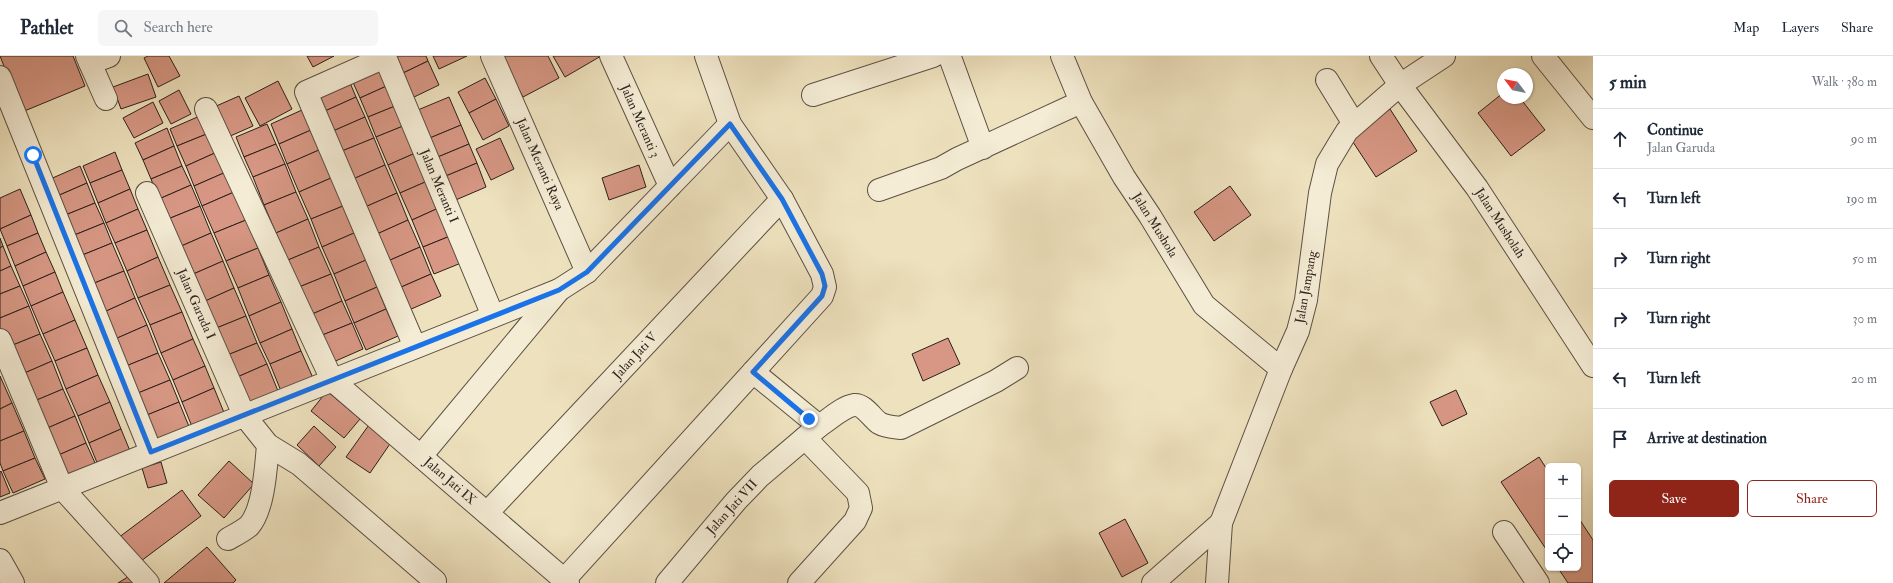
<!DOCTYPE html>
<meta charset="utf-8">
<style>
:root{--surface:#fff;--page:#f6f6f7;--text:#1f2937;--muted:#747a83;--line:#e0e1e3;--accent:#8f2418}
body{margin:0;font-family:"IM FELL Double Pica",serif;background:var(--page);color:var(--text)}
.controls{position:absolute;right:12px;bottom:12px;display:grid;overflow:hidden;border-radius:6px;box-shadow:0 1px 3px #0004}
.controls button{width:36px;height:36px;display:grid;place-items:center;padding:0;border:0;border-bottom:1px solid var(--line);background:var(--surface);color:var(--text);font:20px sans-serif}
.compass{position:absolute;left:1497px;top:12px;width:36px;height:36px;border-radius:50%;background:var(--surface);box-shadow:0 1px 3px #0004;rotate:302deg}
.stop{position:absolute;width:12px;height:12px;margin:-9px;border:3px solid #1a73e8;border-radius:50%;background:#fff}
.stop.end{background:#1a73e8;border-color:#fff;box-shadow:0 1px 4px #0008}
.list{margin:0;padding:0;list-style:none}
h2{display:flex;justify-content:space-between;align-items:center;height:52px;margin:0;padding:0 16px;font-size:17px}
h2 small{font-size:13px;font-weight:400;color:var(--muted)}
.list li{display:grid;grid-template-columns:26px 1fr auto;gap:12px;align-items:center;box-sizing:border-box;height:60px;padding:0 16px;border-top:1px solid var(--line)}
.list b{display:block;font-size:15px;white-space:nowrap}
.list p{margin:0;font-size:13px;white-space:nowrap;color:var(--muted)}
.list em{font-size:13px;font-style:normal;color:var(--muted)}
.actions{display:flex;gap:8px;padding:12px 16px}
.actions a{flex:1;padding:9px 0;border:1px solid var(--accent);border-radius:6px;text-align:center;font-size:14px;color:var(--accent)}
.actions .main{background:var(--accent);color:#fff}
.icon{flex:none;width:22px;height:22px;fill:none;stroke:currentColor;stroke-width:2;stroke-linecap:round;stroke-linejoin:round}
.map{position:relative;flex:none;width:1593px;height:527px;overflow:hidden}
header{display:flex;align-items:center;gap:24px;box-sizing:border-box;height:56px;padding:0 20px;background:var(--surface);border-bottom:1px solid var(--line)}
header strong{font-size:19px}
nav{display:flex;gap:22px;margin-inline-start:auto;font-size:14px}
.search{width:280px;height:36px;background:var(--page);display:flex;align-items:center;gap:10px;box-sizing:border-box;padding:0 14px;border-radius:6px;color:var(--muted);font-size:15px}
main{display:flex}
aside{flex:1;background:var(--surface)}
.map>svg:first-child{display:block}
</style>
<header>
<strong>Pathlet</strong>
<div class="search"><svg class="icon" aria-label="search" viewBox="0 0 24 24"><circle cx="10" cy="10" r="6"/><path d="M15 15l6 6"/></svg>Search here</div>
<nav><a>Map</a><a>Layers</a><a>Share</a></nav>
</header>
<main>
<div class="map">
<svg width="1593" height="527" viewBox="0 0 1593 527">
<rect width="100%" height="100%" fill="#eee2be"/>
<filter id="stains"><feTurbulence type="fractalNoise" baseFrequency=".005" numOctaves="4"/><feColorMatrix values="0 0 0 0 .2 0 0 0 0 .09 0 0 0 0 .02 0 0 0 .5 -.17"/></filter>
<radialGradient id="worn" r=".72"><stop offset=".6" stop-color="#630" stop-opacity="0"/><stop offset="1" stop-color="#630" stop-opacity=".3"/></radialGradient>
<!-- building -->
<g fill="#d79784" stroke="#2c1f1b">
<polygon points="0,0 73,0 85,30 22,56"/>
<polygon points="148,0 169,0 180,20 158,31 144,2"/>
<polygon points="307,0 334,0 313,11"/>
<polygon points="393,0 426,0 428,5 401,18"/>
<polygon points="433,0 467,0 439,13"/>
<polygon points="501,0 548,0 559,22 523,41"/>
<polygon points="553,0 601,0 565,21"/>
<polygon points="428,5 439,29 412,42 401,18"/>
<polygon points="383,8 391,28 360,42 351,22"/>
<polygon points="148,18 156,41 121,53 113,31"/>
<polygon points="348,22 356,41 325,55 317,36"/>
<polygon points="485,22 496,43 469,57 458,36"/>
<polygon points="278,25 292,53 260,70 245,42"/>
<polygon points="391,28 400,48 368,61 360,42"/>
<polygon points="179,34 191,58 171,68 159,45"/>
<polygon points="1503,37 1503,42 1520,42 1545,74 1511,100 1478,57"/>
<polygon points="239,40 253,70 228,81 214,51"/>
<polygon points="356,41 365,61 333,75 325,55"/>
<polygon points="449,41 461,69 425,84 413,56"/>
<polygon points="496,43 509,70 483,84 469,57"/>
<polygon points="153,46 163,67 134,82 123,62"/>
<polygon points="400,48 408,68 376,81 368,61"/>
<polygon points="1390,53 1417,95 1376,121 1349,80"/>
<polygon points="302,54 311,74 279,88 271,68"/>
<polygon points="202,59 209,77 177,90 170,73"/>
<polygon points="365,61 374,82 342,95 333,75"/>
<polygon points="267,68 276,88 244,101 236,81"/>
<polygon points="408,68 420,95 388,109 376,81"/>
<polygon points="461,69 469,88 433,103 425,84"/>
<polygon points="167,72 174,90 143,104 135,87"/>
<polygon points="311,74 319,94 287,108 279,88"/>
<polygon points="209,77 217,96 186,110 177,90"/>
<polygon points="374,82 385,109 353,123 342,95"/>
<polygon points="500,82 514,113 491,124 476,93"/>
<polygon points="276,88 285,108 253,121 244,101"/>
<polygon points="469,88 477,107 441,122 433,103"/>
<polygon points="174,90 182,110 151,123 143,104"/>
<polygon points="319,94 331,122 299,136 287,108"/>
<polygon points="420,95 432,123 400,137 388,109"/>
<polygon points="115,96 122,114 90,127 83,110"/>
<polygon points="217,96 226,116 194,130 186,110"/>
<polygon points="477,107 486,131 451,146 441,122"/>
<polygon points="285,108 296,136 264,149 253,121"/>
<polygon points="385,109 397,137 365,151 353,123"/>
<polygon points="639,109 646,131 609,144 602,122"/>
<polygon points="80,110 87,127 55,141 48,124"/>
<polygon points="182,110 191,129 159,143 151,123"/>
<polygon points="122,114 130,133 98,147 90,127"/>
<polygon points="226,116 234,136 202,150 194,130"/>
<polygon points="331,122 343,150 311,163 299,136"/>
<polygon points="432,123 443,150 412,164 400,137"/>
<polygon points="87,127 95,147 63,160 55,141"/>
<polygon points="191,129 200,150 168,163 159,143"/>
<polygon points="1230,130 1251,159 1214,185 1194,156"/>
<polygon points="20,133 31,159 0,173 0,142"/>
<polygon points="130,133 138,153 106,167 98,147"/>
<polygon points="234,136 246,164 214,177 202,150"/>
<polygon points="296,136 308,163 276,177 264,149"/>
<polygon points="397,137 408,164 377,178 365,151"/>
<polygon points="95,147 104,167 72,180 63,160"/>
<polygon points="200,150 211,177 179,191 168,163"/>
<polygon points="343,150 354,177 322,191 311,163"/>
<polygon points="443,150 455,178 423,191 412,164"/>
<polygon points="138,153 147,174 115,187 106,167"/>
<polygon points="31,159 38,177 7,190 0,173"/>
<polygon points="308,163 319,191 288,204 276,177"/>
<polygon points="246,164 258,192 226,205 214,177"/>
<polygon points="408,164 420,191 388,205 377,178"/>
<polygon points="104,167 112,187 80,200 72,180"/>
<polygon points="147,174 158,201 127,215 115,187"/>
<polygon points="38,177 46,196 15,210 7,190"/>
<polygon points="211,177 223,205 191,219 179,191"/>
<polygon points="354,177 366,204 334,218 322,191"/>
<polygon points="455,178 466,205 434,218 423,191"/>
<polygon points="0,182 3,190 0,192"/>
<polygon points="112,187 124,215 92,228 80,200"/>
<polygon points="3,190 11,210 0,215 0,192"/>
<polygon points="319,191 331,218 299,231 288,204"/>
<polygon points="420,191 431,218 399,232 388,205"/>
<polygon points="258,192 269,219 238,232 226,205"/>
<polygon points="46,196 55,216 23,230 15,210"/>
<polygon points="158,201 170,229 138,242 127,215"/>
<polygon points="366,204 377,231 345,245 334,218"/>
<polygon points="223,205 234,232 203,246 191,219"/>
<polygon points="11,210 20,230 0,238 0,215"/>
<polygon points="124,215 135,242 104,256 92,228"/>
<polygon points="55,216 63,236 31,250 23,230"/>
<polygon points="331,218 342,245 310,259 299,231"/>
<polygon points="431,218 441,240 409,254 399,232"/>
<polygon points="269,219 281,246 249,260 238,232"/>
<polygon points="170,229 182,256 150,269 138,242"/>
<polygon points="20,230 29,250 0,262 0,238"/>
<polygon points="377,231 386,253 354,267 345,245"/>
<polygon points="234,232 246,260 214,273 203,246"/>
<polygon points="63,236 75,264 43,278 31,250"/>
<polygon points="135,242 147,269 115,283 104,256"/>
<polygon points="342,245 352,267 320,280 310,259"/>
<polygon points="281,246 292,273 260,287 249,260"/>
<polygon points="29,250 40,278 8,291 0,272 0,262"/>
<polygon points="386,253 398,280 366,294 354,267"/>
<polygon points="182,256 193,283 161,297 150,269"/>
<polygon points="246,260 257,287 225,300 214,273"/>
<polygon points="75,264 87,292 55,305 43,278"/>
<polygon points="352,267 363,293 331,307 320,280"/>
<polygon points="147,269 158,297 126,310 115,283"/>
<polygon points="292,273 301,295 270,308 260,287"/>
<polygon points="40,278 52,305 20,319 8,291"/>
<polygon points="948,282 960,308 923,325 912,298"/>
<polygon points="193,283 205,310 173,324 161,297"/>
<polygon points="257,287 267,308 235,322 225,300"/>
<polygon points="87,292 98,319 66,333 55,305"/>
<polygon points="301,295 313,322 281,335 270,308"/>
<polygon points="158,297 170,324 138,337 126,310"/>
<polygon points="52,305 63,333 32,346 20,319"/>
<polygon points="267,308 278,335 246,349 235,322"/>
<polygon points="205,310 214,332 182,346 173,324"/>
<polygon points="98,319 110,346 78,360 66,333"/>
<polygon points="0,320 12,347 0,353"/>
<polygon points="170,324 179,346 147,359 138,337"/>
<polygon points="214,332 225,359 193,373 182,346"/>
<polygon points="63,333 75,360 43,374 32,346"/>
<polygon points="1456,334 1467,358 1442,370 1430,346"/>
<polygon points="327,335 360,363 344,382 311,355"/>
<polygon points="110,346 121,373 89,387 78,360"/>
<polygon points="179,346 190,373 158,386 147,359"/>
<polygon points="12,347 24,375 0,385 0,353"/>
<polygon points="75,360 86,387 54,401 43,374"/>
<polygon points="371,366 394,382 370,417 346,401"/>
<polygon points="314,370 336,391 319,410 297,389"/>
<polygon points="121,373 130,395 98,409 89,387"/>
<polygon points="24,375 35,402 3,415 0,407 0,385"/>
<polygon points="86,387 96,409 64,422 54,401"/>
<polygon points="1539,401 1548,415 1548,496 1501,426"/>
<polygon points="35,402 45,423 13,437 3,415"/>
<polygon points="229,405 254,428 224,462 198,439"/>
<polygon points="161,406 167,427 148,432 142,412"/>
<polygon points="1,415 10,437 0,441 0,416"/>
<polygon points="182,434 201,460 137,508 118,482"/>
<polygon points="1578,461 1593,484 1593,527 1568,527 1558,512 1578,512"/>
<polygon points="1125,463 1148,507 1122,521 1099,477"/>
<polygon points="207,491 236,524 233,527 164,527"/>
<polygon points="131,519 136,527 118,527"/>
</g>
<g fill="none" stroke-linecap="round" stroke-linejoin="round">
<defs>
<g id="minor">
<polyline points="87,0 106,43"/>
<polyline points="492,0 587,216"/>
<polyline points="611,0 670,130"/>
<polyline points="948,0 951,4 983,92"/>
<polyline points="1062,0 1081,46 1124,121 1150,160 1204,249 1281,313"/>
<polyline points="1381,0 1400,29 1477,132 1593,310"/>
<polyline points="1543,0 1593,62"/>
<polyline points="90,7 109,0"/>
<polyline points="0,21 151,396"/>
<polyline points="1327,24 1354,68"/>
<polyline points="813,39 933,0"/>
<polyline points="206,53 332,324 568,527"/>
<polyline points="879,134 941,112 957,103 1081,46"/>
<path d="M147,137L244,359L268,389C266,410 264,453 249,470C243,475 235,479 228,483"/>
<polyline points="0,284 62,432 148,527"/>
<polyline points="415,291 306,36 385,1 493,260"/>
<path d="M819,370C829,364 842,351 854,349C864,348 872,362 879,367C886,371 893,371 901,372L996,325L1017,312"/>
<polyline points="268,389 299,408 435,525"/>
<polyline points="421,400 559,234 587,216 730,68"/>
<polyline points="0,457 559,234"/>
<polyline points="487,457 782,143"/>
<polyline points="1504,476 1538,527"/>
<polyline points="0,504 13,527"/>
<polyline points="564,524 822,240 825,231 822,218 782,143 730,68 706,0"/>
<polyline points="667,527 736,445 760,420 819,370 753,316"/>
<polyline points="799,527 855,465 861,452 858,437 805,382"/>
<polyline points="1153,527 1221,467"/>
<polyline points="1217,527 1221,467 1281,313 1298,275 1306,244 1320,137 1327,108 1339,88 1347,75 1400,29 1444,0"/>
</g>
</defs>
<!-- minor casing -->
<use href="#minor" stroke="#5c5044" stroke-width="24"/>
<!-- minor -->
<use href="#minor" stroke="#f4ecd5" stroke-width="22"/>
</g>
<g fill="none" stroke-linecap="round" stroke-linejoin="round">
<!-- route -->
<polyline stroke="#1a73e8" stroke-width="5" points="33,99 151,396 559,234 587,216 730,68 782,143 822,218 825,230 822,240 753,316 809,363"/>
</g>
<g text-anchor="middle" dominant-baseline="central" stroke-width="3" stroke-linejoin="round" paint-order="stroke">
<!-- street labels -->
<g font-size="13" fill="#2c1f1b" stroke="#f4ecd5">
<text transform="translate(640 65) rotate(66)">Jalan Meranti 3</text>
<text transform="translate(540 108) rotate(66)">Jalan Meranti Raya</text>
<text transform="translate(439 130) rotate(67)">Jalan Meranti I</text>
<text transform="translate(1500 167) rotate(57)">Jalan Musholah</text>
<text transform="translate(1155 169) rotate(58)">Jalan Mushola</text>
<text transform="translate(1306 231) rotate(-80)">Jalan Jampang</text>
<text transform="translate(196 248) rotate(66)">Jalan Garuda I</text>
<text transform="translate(635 300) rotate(-47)">Jalan Jati V</text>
<text transform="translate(450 425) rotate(41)">Jalan Jati IX</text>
<text transform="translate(732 451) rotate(-48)">Jalan Jati VII</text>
</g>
</g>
<rect width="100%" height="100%" filter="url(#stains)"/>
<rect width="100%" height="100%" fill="url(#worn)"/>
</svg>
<div class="controls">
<button>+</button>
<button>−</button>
<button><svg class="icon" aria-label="locate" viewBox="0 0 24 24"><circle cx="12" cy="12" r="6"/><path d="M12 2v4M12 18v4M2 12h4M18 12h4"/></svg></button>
</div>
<svg class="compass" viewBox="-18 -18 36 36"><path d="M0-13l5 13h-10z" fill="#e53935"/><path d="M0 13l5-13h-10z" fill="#747a83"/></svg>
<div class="stop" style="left:33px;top:99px"></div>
<div class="stop end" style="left:809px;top:363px"></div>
</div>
<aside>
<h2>5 min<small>Walk · 380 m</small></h2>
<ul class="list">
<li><svg class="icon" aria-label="ahead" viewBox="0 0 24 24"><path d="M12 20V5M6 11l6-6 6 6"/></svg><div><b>Continue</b><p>Jalan Garuda</p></div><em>90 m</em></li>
<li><svg class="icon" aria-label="left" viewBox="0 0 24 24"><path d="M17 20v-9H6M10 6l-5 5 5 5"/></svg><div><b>Turn left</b></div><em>190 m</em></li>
<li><svg class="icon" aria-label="right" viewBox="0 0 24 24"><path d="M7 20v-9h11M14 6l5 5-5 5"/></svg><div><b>Turn right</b></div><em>50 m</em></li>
<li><svg class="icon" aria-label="right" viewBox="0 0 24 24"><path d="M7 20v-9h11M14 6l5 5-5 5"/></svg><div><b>Turn right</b></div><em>30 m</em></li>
<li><svg class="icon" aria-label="left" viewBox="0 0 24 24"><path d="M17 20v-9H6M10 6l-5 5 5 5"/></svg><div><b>Turn left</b></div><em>20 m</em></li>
<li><svg class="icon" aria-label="arrive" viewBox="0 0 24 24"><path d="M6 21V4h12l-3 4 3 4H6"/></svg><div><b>Arrive at destination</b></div></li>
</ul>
<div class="actions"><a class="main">Save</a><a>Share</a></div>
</aside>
</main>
